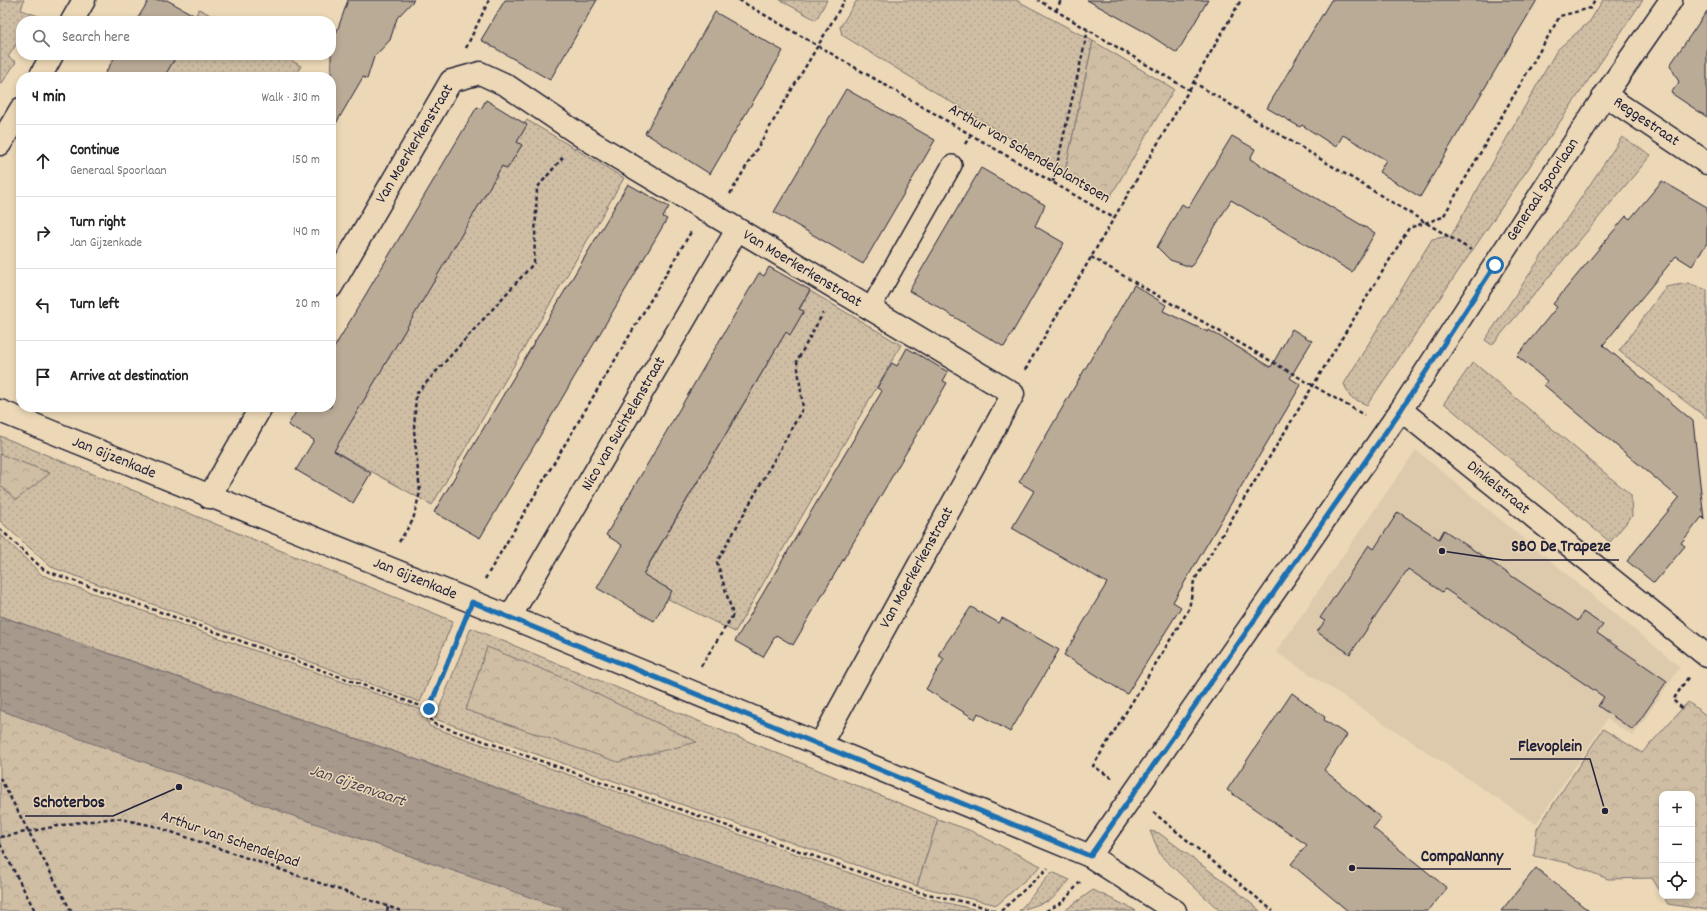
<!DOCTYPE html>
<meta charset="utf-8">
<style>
:root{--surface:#fff;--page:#f2f2f2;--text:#222;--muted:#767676;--line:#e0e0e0}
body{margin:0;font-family:Dekko,sans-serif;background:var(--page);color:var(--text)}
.controls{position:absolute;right:12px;bottom:12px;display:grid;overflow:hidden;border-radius:8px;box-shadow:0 2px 6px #0003}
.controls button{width:36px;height:36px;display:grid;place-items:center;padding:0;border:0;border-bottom:1px solid var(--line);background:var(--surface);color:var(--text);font:20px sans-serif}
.stop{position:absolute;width:12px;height:12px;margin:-9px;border:3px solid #1f6fb2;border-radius:50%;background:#fff}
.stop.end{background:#1f6fb2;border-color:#fff;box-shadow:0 1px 4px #0008}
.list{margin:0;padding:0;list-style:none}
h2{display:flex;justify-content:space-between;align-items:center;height:52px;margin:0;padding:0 16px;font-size:17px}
h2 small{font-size:13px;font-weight:400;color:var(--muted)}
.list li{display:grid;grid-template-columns:26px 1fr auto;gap:12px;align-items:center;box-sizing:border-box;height:72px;padding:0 16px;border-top:1px solid var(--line)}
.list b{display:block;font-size:15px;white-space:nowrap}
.list p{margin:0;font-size:13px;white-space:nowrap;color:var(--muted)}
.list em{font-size:13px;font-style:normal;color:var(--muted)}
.icon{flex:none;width:22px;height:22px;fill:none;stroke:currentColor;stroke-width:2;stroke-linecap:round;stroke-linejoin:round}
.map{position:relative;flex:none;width:1707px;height:911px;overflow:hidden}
.search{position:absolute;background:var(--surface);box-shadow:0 2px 6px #0003;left:16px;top:16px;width:320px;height:44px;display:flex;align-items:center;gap:10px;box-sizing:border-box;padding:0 14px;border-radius:16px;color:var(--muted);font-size:15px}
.panel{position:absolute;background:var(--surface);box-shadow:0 2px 6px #0003;left:16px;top:72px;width:320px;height:340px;border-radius:16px}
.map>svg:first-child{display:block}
</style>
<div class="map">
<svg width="1707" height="911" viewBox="0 0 1707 911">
<defs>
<pattern id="grass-dots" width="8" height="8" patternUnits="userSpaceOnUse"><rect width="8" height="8" fill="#cfbea4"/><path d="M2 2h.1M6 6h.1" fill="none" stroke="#b1a38e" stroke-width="1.8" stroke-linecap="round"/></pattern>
<pattern id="forest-crowns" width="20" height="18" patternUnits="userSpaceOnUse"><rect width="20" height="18" fill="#cfbea4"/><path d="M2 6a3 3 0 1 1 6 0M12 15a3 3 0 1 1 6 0" fill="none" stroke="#b1a38e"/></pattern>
<pattern id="water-ripples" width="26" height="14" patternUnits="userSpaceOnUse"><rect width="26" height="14" fill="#a7998c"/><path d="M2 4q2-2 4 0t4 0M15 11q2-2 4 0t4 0" fill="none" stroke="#887c74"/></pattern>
</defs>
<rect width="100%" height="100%" fill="#ecd8b6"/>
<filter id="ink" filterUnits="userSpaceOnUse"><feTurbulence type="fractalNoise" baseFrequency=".025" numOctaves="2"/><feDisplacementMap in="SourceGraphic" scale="8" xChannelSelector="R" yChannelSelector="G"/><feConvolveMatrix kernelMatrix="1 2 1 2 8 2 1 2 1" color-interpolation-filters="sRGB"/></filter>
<g filter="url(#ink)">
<!-- built -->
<polygon fill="#ddcaad" points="1416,450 1680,667 1633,736 1607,719 1536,824 1276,652"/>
<!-- grass -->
<g fill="url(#grass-dots)" stroke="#787070">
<polygon points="0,0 24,0 21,10 41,17 39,21 21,21 21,37 8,57 16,62 2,83 0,84"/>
<polygon points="780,0 827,0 816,20"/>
<polygon points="857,0 1016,0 1093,41 1065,172 842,35 840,27"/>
<polygon points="1603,0 1643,0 1367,405 1350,397 1344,384 1432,239 1451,236 1557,50 1590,21"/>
<polygon points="199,9 222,21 192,21"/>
<polygon points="172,55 282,55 301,66 295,77 159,77"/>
<polygon points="527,120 624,178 432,505 331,449"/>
<polygon points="1622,137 1651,155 1492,345 1485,340"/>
<polygon points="1688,283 1707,290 1707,418 1619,351 1666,287"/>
<polygon points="810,291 901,345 735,632 662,596 643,575"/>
<polygon points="1473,362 1631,495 1632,516 1610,542 1444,403"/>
<polygon points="0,436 453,621 420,702 51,567 0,521"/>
<polygon points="0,534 42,575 425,711 429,726 913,895 982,911 845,911 384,748 0,616"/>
<polygon points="471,628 938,819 917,886 435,719"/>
<polygon points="1150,831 1159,833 1238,892 1260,911 1220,911 1161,856"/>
<polygon points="1052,872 1070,880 1051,900 1019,911"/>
<polygon points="1093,890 1133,909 1136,911 1064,911"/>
</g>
<!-- forest -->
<g fill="url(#forest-crowns)" stroke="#787070">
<polygon points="1093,41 1174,89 1110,197 1065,172"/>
<polygon points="0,454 50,473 16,500 0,485"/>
<polygon points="487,647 559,676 697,742 618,762 466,710"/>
<polygon points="0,663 714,911 0,911"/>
<polygon points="1688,702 1707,716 1707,910 1668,904 1663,896 1692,896 1692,794 1662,794 1662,894 1652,878 1608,879 1568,863 1534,856 1537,829 1603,729 1642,753"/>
<polygon points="938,819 969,830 1041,866 997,905 917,886"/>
</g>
<!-- water -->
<polygon fill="url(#water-ripples)" stroke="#72696c" points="0,616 384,748 845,911 570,911 288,814 0,710"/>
<!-- building -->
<g fill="#baab97" stroke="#22223b">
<polygon points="149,0 167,0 199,18 197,21 136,21"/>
<polygon points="348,0 414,0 397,18 390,40 374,57 367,79 363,77 331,132 331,31 336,34"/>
<polygon points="505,0 597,0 550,80 481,40"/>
<polygon points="1087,0 1208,0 1177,53 1145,32"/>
<polygon points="1331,0 1537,0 1420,197 1379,172 1386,160 1343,135 1336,147 1302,125 1300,127 1267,108"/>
<polygon points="1707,11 1707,117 1671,93 1679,82 1670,65"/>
<polygon points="715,12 783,51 710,174 645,133"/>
<polygon points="116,55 177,55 164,77 103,77"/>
<polygon points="846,89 935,140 863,264 774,212"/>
<polygon points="486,100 527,125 517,142 522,145 507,169 502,166 334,451 371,473 353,503 296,470 314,440 288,425 299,407 331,407 331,353 477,107 481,109"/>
<polygon points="1232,136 1255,149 1250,159 1375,233 1352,272 1231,200 1191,267 1170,260 1157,247 1182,204 1188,208"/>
<polygon points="981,168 1045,205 1035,226 1064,243 1004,347 936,306 909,291"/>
<polygon points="1662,181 1707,207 1707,243 1692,266 1676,256 1603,345 1693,421 1704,519 1702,517 1681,543 1685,546 1654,583 1627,561 1679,498 1544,385 1547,381 1517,356 1557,307 1553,304 1626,216 1630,219"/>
<polygon points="628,184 669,207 663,217 667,219 480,538 434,512"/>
<polygon points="769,267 810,290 799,309 804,311 790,335 786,332 643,574 672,591 654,621 597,588 622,545 606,535 759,273 764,276"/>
<polygon points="1134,285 1166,305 1163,311 1208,332 1209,330 1271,367 1292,329 1312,341 1290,378 1301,385 1173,602 1181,607 1127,694 1064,655 1107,583 1012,528 1034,491 1019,482"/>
<polygon points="907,348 948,372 943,381 947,383 793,645 776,635 763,657 735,641 882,391 877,388 892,363 897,366"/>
<polygon points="1398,512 1439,539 1444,530 1578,621 1583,612 1603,625 1597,633 1667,681 1633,730 1598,706 1604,697 1445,589 1442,592 1408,569 1350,654 1317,632 1325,621 1320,618 1369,545 1374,549"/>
<polygon points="971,607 999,623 1002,618 1059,650 1010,732 978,713 975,719 926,689 944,659 938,655"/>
<polygon points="1292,693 1325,717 1324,720 1347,735 1324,770 1381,818 1373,828 1447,888 1428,911 1348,911 1291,864 1307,845 1227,790"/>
<polygon points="1536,868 1589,911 1501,911"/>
</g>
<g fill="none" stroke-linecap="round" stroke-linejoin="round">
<defs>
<polyline id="lane" points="870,309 952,165"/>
<g id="street">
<polyline points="1605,95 1707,163"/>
<polyline points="331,287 451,81 480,73 506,85 580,135 1013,394 820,745"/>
<polyline points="1401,410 1707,656"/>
<polyline points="209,497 261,407"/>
<polyline points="510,617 737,230"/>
<polyline points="1090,856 1401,410 1605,95 1671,0"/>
</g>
<g id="secondary">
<polyline points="72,21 84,0"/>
<polyline points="40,77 52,55"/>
<polyline points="0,144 21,109"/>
<polyline points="0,411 510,617 1090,856 1175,911"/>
</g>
</defs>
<!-- lane casing -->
<use href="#lane" stroke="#22223b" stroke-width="22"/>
<!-- street casing -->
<use href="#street" stroke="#22223b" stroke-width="25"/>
<!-- secondary casing -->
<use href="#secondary" stroke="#22223b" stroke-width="25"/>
<!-- path -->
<g stroke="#22223b" stroke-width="2.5" stroke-dasharray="4 3" stroke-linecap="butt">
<polyline points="739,0 1114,218 1189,90 1038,0"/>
<polyline points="1056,11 1061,0"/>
<polyline points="466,48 489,0"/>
<polyline points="1193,82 1471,250"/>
<polyline points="1189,90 1241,0"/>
<polyline points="965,144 971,135"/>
<polyline points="1053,182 1088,30"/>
<polyline points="730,194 845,0"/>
<polyline points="1091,257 1364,415"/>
<polyline points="1025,370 1114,218"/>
<polyline points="0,529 44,570 429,709"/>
<polyline points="399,542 413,520 420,492 414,430 416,394 534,263 537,188 563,157"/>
<polyline points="485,579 691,232"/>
<polyline points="462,626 429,709 432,723 914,891 973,904 996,911"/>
<polyline points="701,666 733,615 717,562 803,408 797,361 823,313"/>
<polyline points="1682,708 1673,700 1689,676"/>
<polyline points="0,778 71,911"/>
<polyline points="1112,778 1093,766 1189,609 1194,581 1409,228 1443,217 1560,16 1591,8 1595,0"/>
<polyline points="1153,812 1273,911"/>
<polyline points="0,837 74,823 116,818 154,826 401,911"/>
<polyline points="0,844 35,911"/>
<polyline points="387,911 388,907"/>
<polyline points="1001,911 1048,868"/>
<polyline points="1046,911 1063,902 1080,882"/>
</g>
<!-- lane -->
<use href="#lane" stroke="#ecd8b6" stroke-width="19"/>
<!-- street -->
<use href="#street" stroke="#ecd8b6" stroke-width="22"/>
<!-- secondary -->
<use href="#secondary" stroke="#ecd8b6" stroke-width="22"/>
</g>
</g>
<g fill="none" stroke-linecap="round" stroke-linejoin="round" filter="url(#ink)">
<!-- route -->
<polyline stroke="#1f6fb2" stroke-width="5" points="429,709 472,602 1090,856 1401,410 1495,265"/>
</g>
<g text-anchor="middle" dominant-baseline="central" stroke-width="3" stroke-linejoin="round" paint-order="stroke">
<!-- street labels -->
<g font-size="16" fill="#22223b" stroke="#ecd8b6">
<text transform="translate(1646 122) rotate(34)">Reggestraat</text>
<text transform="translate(415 144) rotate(-59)">Van Moerkerkenstraat</text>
<text transform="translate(1029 154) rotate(30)">Arthur van Schendelplantsoen</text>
<text transform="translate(1543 190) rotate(-57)">Generaal Spoorlaan</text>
<text transform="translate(802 269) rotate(31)">Van Moerkerkenstraat</text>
<text transform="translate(624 424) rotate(-60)">Nico van Suchtelenstraat</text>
<text transform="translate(114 458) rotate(22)">Jan Gijzenkade</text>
<text transform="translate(1498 488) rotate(39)">Dinkelstraat</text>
<text transform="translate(917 568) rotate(-61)">Van Moerkerkenstraat</text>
<text transform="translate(415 579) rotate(22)">Jan Gijzenkade</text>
<text transform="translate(230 840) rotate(19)">Arthur van Schendelpad</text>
</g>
<!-- water labels -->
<g font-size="17" font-style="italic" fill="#4a4653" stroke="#ecd8b6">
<text transform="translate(357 787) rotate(19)">Jan Gijzenvaart</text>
</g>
</g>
<!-- callouts -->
<path fill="none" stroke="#22223b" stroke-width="1.5" d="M1442 551L1503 560H1619M1605 811L1590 759H1510M179 787L113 816H25M1352 868L1413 869H1511"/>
<g fill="#22223b" stroke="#ecd8b6" stroke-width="1.5">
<circle cx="1442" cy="551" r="4"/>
<circle cx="1605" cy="811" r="4"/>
<circle cx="179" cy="787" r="4"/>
<circle cx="1352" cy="868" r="4"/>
</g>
<g font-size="17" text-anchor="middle" font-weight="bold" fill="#22223b" stroke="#ecd8b6" stroke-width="3" stroke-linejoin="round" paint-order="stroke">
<text x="1561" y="551">SBO De Trapeze</text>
<text x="1550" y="751">Flevoplein</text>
<text x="69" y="807">Schoterbos</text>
<text x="1462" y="861">CompaNanny</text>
</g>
</svg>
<div class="controls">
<button>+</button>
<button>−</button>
<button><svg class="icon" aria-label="locate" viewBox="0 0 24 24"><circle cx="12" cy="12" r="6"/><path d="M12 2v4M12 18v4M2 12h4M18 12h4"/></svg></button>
</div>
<div class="stop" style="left:1495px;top:265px"></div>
<div class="stop end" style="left:429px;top:709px"></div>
<div class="search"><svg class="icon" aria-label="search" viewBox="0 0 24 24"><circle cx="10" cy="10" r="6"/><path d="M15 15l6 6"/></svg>Search here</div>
<section class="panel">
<h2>4 min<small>Walk · 310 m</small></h2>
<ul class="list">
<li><svg class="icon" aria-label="ahead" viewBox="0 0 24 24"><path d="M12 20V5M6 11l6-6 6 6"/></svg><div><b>Continue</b><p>Generaal Spoorlaan</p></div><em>150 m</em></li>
<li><svg class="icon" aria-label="right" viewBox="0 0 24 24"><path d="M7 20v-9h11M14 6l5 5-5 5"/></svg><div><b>Turn right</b><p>Jan Gijzenkade</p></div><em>140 m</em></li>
<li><svg class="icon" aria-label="left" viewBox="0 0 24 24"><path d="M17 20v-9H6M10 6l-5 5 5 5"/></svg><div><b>Turn left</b></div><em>20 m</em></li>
<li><svg class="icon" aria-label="arrive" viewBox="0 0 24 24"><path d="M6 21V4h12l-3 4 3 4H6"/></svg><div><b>Arrive at destination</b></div></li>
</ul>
</section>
</div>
